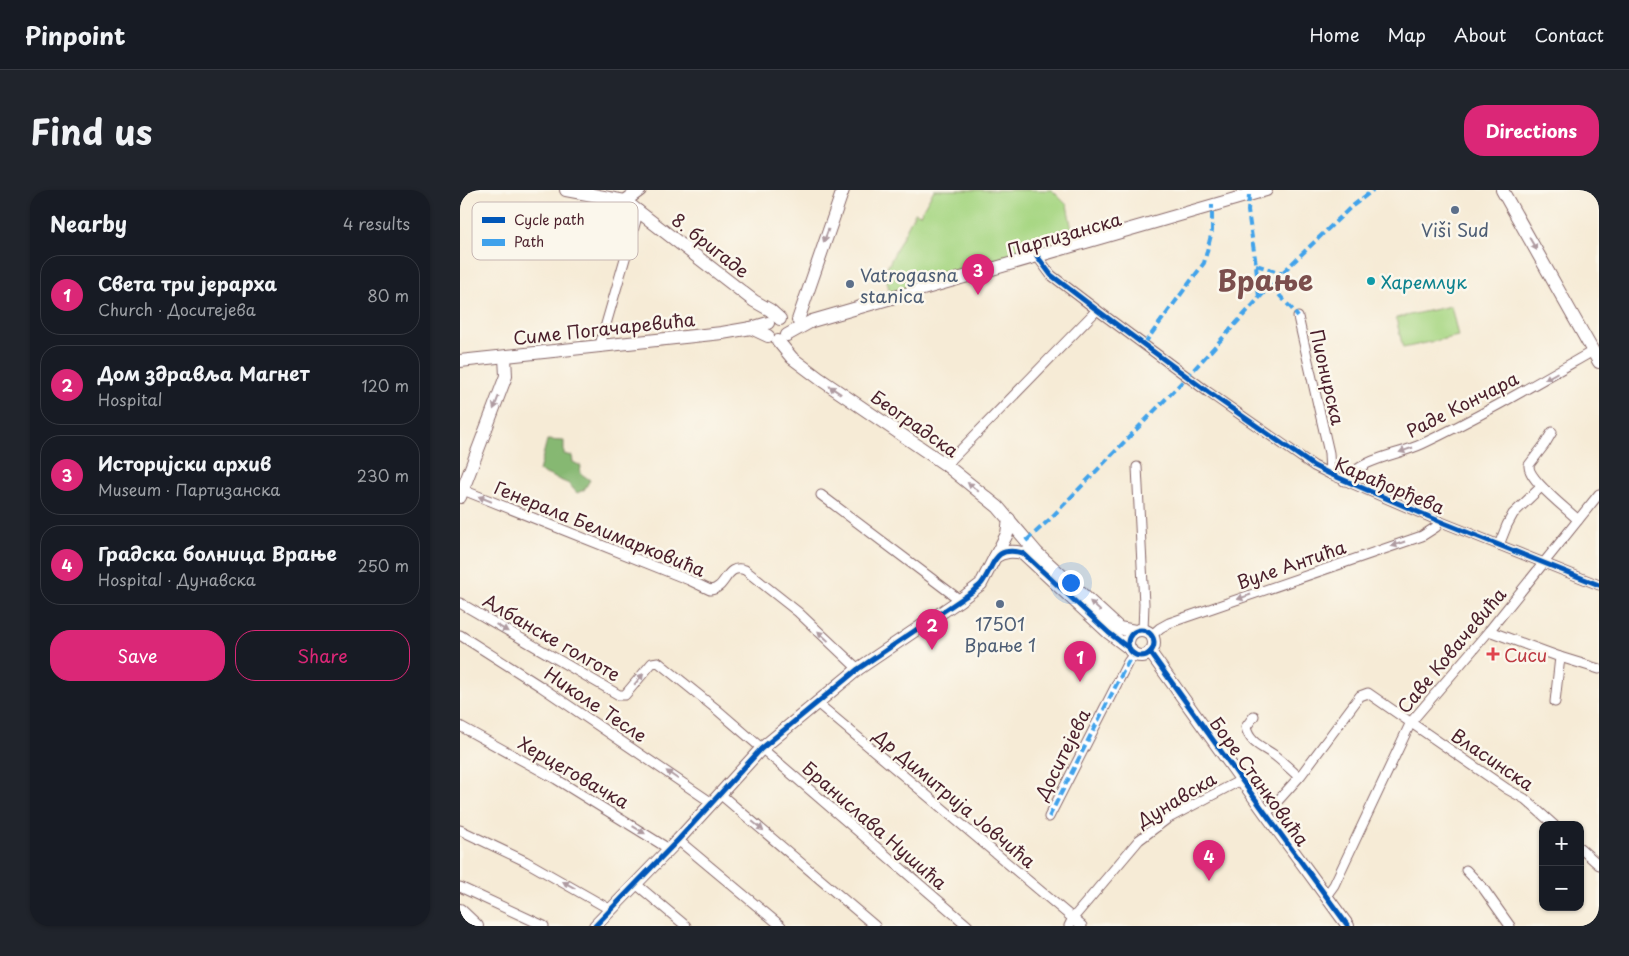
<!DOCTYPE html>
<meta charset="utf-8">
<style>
:root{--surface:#171b24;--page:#20242c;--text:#f1f3f6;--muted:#9ea1a6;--line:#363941;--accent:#db2777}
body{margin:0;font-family:"Playpen Sans",sans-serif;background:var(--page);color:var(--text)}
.controls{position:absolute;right:15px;bottom:15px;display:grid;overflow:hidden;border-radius:10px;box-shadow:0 1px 4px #0004}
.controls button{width:45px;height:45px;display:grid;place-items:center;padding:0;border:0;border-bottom:1px solid var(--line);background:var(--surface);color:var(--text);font:25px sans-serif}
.you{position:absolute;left:610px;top:392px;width:18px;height:18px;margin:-12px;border:4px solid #fff;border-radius:50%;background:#1a73e8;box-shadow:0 0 0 8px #1a73e833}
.badge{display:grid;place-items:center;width:32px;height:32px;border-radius:50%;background:var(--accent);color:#fff;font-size:16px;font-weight:700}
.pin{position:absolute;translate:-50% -41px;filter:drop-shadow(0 1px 2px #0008)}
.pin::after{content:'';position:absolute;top:26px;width:18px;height:15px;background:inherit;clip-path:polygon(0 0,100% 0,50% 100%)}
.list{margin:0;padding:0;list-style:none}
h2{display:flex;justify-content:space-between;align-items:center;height:65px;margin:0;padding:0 20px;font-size:21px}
h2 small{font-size:16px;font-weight:400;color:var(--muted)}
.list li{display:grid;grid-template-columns:32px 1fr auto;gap:15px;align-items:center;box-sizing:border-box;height:80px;margin:0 10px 10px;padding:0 10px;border:1px solid var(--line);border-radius:20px}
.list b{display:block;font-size:19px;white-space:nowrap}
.list p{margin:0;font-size:16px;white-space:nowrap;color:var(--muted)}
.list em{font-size:16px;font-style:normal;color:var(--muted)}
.actions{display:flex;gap:10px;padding:15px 20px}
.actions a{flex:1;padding:11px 0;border:1px solid var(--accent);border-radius:20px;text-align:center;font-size:18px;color:var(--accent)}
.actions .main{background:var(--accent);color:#fff}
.map{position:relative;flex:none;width:1139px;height:736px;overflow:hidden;border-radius:20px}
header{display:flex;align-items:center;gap:30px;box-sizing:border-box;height:70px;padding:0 25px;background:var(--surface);border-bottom:1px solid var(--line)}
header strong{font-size:24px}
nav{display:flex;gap:28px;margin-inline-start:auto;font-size:18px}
.intro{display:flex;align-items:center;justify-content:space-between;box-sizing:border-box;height:120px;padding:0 30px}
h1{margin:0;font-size:35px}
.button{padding:12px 22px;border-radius:20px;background:var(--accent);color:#fff;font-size:18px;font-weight:700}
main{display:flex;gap:30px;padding:0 30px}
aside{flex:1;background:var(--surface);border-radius:20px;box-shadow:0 1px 4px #0004}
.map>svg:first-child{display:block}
</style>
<header>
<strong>Pinpoint</strong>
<nav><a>Home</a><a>Map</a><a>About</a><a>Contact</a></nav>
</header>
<div class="intro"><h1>Find us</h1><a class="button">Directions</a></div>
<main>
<aside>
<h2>Nearby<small>4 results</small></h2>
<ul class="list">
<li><span class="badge">1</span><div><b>Света три јерарха</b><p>Church · Доситејева</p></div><em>80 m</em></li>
<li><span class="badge">2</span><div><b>Дом здравља Магнет</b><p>Hospital</p></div><em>120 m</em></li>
<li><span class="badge">3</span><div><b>Историјски архив</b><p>Museum · Партизанска</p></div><em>230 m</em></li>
<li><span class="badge">4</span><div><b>Градска болница Врање</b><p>Hospital · Дунавска</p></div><em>250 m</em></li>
</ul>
<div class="actions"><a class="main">Save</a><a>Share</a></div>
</aside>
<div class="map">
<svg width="1139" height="736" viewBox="0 0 1139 736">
<rect width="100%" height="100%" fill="#fbf7ec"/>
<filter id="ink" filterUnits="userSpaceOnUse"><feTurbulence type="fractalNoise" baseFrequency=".02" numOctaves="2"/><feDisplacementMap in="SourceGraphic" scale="10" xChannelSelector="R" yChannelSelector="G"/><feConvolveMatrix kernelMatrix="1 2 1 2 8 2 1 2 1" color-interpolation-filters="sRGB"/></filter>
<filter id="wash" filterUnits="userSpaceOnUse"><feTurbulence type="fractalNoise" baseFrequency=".0096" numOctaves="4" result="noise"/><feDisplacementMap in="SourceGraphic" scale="20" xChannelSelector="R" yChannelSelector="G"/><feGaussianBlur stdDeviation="1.12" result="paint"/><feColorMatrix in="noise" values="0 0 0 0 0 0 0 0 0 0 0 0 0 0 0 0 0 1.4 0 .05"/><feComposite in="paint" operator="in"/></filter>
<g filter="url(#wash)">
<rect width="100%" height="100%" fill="#f6ebd6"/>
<!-- green -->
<g fill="#a8d784" stroke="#797b58">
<polygon points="474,0 592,0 607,15 615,55 563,70 487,85 431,108 425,82 455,22 460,24"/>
<polygon points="991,116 998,146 943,158 936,128"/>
</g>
<!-- forest -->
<polygon fill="#86b872" stroke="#686c4e" points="87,250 104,251 104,264 112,266 113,272 121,276 120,283 130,290 124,300 117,303 109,294 79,281"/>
</g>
<g filter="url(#ink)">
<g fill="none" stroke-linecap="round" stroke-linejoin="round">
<defs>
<g id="street">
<polyline points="577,66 591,85 637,120 748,202 854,276 870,284 979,331 1139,395"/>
<polyline points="838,127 869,263 870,284"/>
<polyline points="140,155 179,20"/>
<path d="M1092,242L1085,254L1069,275C1067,289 1107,319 1118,330"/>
<polyline points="486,275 637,120"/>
<polyline points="677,277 684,414 683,440"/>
<path d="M884,291C904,267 936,266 962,254C1021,226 1077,193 1133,161"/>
<path d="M3,300L229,390L250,400C267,399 265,373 285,380L338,422L398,479"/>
<polyline points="361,305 500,410"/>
<polyline points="1039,355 1047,335 1053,324 1081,297"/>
<polyline points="0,413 159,505 165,505 192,473 198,472 255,518 508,736"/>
<polyline points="1029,441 1100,467 1139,479"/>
<polyline points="0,445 80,496 252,613"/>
<polyline points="692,445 700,438 709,433 962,346 976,337 979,331"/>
<polyline points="356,512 622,736"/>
<polyline points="1095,512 1100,467"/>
<path d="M794,526L786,537C789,553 803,557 814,565C823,572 831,580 839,587"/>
<polyline points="0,536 96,589 209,659"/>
<polyline points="260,604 415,736"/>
<polyline points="806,624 841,585 900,506 908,503 1047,599 1065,609 1094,635"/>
<polyline points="589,627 668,472 674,464"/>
<polyline points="0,640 65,671 151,720"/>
<polyline points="218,650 321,736"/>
<polyline points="1120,658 1139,675"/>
<polyline points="1006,680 1023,698 1050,736"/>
<polyline points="176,694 226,736"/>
<polyline points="0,697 84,736"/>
<polyline points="866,706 874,695 951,532 1029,441 1139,304"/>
<polyline points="609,736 613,728 679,650 707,629 781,590"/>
</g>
<g id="secondary">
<polyline points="106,0 165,11 294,111 310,120 320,129"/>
<polyline points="1042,0 1139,172"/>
<polyline points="165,11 180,0"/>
<polyline points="338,130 383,0"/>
<polyline points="291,138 308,146"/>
<polyline points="327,145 352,131 806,0"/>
<polyline points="318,151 332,168 360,189 486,275 538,317 577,363 659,438 675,441"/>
<polyline points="0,171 262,143 291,138 308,133"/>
<polyline points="0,307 46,186 45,167"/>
<path d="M535,367C544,361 552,361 563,363L649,443L670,459"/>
<circle cx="681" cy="453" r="13"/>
<polyline points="690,462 806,624 888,736"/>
<polyline points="0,720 17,736"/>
<polyline points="135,736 218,650 301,559 398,479 500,410 521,394 547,344 549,329"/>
</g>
</defs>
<!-- street casing -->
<use href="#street" stroke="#866667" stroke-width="11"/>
<!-- secondary casing -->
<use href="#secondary" stroke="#866667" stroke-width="14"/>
<!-- street -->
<use href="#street" stroke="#fff" stroke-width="9"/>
<!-- secondary -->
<use href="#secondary" stroke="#fff" stroke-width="12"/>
<!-- quiet -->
<g stroke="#40a2eb" stroke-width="4" stroke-dasharray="8 4" stroke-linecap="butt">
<polyline points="789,5 788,21 796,75 799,108"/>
<polyline points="796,75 822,83"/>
<polyline points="811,96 832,119 838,127"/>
<polyline points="684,154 744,73 752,41 752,15"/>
<polyline points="566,351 589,330 727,187 822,83 890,18 913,0"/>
<polyline points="589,627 668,472 674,464"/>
</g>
<defs>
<g id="cycleway">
<polyline points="577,66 591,85 637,120 748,202 854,276 870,284 979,331 1139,395"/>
<circle cx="681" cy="453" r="13"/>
<polyline points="690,462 806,624 888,736"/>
<path d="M135,736L218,650L301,559L398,479L512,402C515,399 518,397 521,394C535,376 532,355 563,363L649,443L670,459"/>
</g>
</defs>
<!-- cycleway casing -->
<use href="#cycleway" stroke="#fbf7ec" stroke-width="8"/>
<!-- cycleway -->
<use href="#cycleway" stroke="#0057b8" stroke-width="5"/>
</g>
<!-- one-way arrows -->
<defs><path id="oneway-solid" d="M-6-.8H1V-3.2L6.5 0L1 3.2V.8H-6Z" transform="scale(1.25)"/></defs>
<g fill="#ae9aa0">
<use href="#oneway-solid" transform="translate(366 46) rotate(110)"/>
<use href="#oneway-solid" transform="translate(1073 54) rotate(60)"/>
<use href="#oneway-solid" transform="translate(1091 186) rotate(150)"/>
<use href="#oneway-solid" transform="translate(375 200) rotate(-146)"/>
<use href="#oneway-solid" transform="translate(36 213) rotate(111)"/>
<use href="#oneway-solid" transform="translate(946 260) rotate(161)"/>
<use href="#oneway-solid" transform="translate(513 297) rotate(-141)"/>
<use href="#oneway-solid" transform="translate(25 309) rotate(-158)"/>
<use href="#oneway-solid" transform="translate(938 354) rotate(161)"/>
<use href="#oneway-solid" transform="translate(784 407) rotate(161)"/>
<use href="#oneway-solid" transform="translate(635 416) rotate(-137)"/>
<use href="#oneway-solid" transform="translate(42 438) rotate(31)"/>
<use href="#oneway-solid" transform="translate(363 446) rotate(-137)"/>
<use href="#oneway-solid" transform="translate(179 489) rotate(-50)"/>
<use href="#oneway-solid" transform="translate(212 585) rotate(-145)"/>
<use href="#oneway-solid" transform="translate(298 636) rotate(40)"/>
<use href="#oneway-solid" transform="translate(179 640) rotate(31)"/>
<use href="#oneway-solid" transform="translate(109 695) rotate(-151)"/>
</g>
</g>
<!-- markers -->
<g fill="#5c6f8a" stroke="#fbf7ec" stroke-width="2">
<circle cx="995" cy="20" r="5"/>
<circle cx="390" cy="94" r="5"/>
<circle cx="540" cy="414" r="5"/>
</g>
<circle fill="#0f9aa8" stroke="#fbf7ec" stroke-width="2" cx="911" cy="91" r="5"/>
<path fill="#e0444e" stroke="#fbf7ec" stroke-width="2" d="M1030.5 456.5h5v5h5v5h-5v5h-5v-5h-5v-5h5z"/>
<g text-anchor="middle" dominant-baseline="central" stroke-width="5" stroke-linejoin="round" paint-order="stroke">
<!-- service labels -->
<g font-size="18" fill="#4e5e75" stroke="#fbf7ec">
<text x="995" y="39">Viši Sud</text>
<text x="400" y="84" text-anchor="start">Vatrogasna<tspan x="400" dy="21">stanica</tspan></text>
<text x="540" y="433">17501<tspan x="540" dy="21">Врање 1</tspan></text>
</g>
<!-- street labels -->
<g font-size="18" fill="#4a1f2b" stroke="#fbf7ec">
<text transform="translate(604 44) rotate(-16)">Партизанска</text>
<text transform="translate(251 55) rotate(38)">8. бригаде</text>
<text transform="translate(144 138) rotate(-6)">Симе Погачаревића</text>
<text transform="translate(868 187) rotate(77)">Пионирска</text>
<text transform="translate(1002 214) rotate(-27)">Раде Кончара</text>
<text transform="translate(455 233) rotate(35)">Београдска</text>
<text transform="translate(930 295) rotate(23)">Карађорђева</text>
<text transform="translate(140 338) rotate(22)">Генерала Белимарковића</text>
<text transform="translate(831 374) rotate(-19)">Вуле Антића</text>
<text transform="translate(92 447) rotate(30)">Албанске голготе</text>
<text transform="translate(991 460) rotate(-50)">Саве Ковачевића</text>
<text transform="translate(136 514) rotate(34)">Николе Тесле</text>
<text transform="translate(602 564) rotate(-63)">Доситејева</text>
<text transform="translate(1033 569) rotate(34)">Власинска</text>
<text transform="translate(114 582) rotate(30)">Херцеговачка</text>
<text transform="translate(800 591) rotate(54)">Боре Станковића</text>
<text transform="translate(495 608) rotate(40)">Др Димитрија Јовчића</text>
<text transform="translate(716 609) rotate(-31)">Дунавска</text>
<text transform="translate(415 635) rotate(41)">Бранислава Нушића</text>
</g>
<!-- culture labels -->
<g font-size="18" fill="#0d838f" stroke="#fbf7ec" text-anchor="start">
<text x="921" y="91">Харемлук</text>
</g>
<!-- health labels -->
<g font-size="18" fill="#be3a42" stroke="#fbf7ec" text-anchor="start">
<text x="1044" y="464">Сиси</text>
</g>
<!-- town labels -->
<g font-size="28" font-weight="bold" fill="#7c4f4d" stroke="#fbf7ec">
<text x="805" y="89">Врање</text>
</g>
</g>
<!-- legend -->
<rect x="12" y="12" width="166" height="58" rx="8" fill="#fbf7ec" stroke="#c6b6b2" stroke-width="1"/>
<rect x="22" y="27" width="23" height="6" fill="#0057b8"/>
<rect x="22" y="49" width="23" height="7" fill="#40a2eb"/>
<g font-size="14" fill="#4a1f2b">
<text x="54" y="35">Cycle path</text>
<text x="54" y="57">Path</text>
</g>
</svg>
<div class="controls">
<button>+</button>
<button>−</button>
</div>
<div class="you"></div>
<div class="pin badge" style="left:620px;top:492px">1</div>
<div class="pin badge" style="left:472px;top:460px">2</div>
<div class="pin badge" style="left:518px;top:105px">3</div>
<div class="pin badge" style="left:749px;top:691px">4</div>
</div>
</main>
